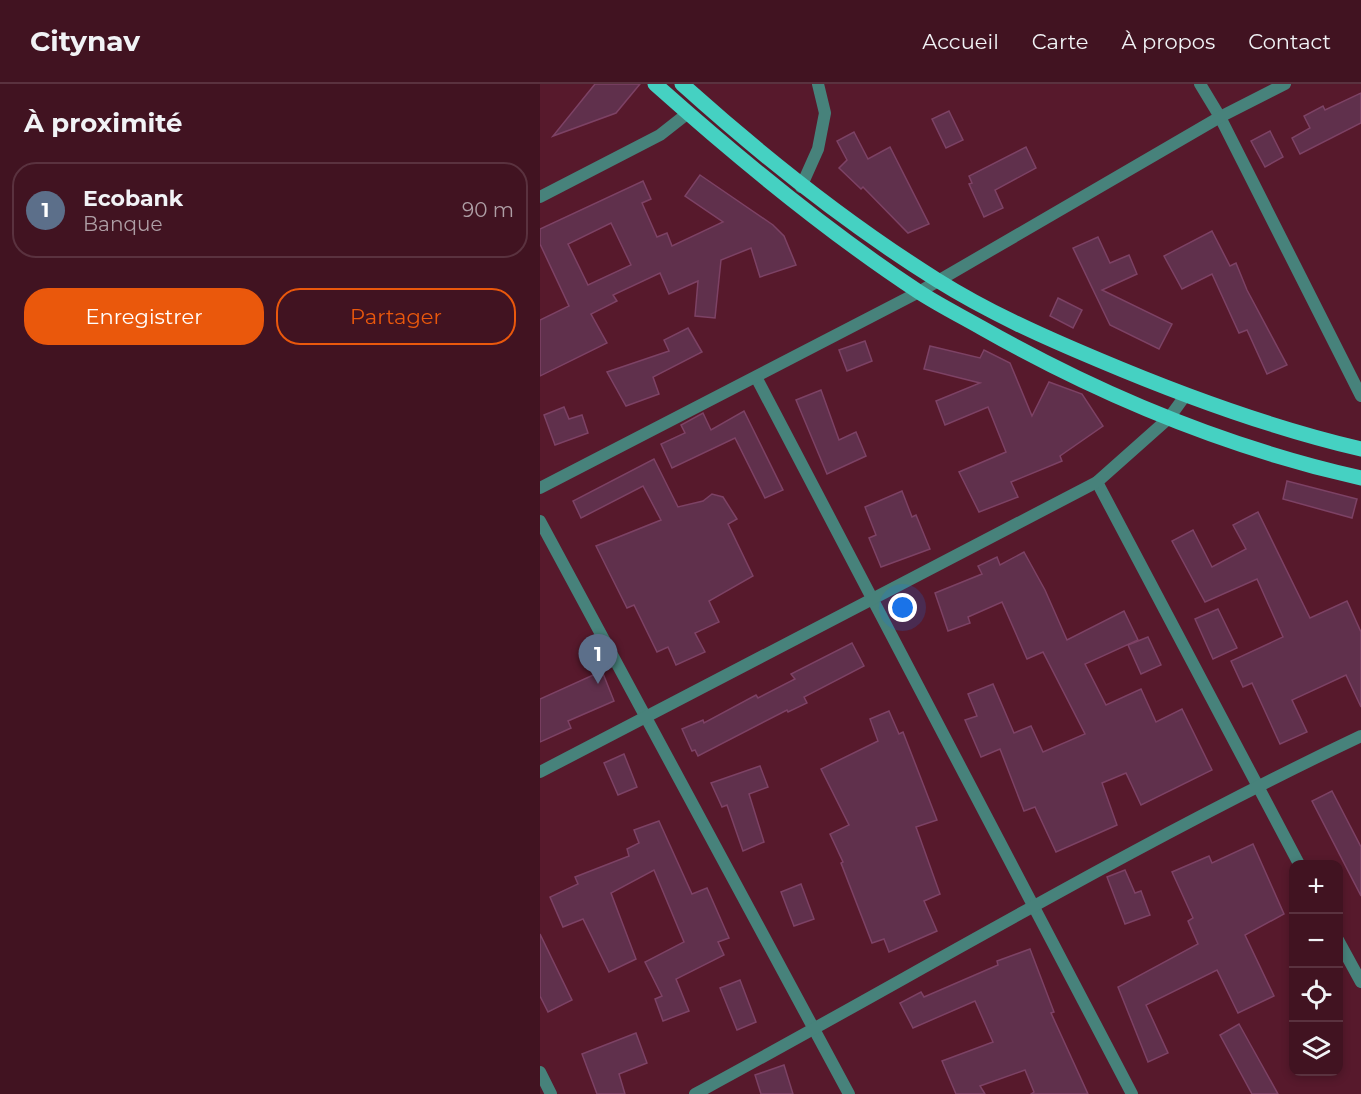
<!DOCTYPE html>
<html lang="fr">
<meta charset="utf-8">
<style>
:root{--surface:#411321;--page:#481c2a;--text:#f1f3f6;--muted:#ae9ea5;--line:#5a323f;--accent:#ea580c}
body{margin:0;font-family:Montserrat,sans-serif;background:var(--page);color:var(--text)}
.controls{position:absolute;right:18px;bottom:18px;display:grid;overflow:hidden;border-radius:12px;box-shadow:0 3px 9px #0003}
.controls button{width:54px;height:54px;display:grid;place-items:center;padding:0;border:0;border-bottom:2px solid var(--line);background:var(--surface);color:var(--text);font:30px sans-serif}
.you{position:absolute;left:363px;top:524px;width:21px;height:21px;margin:-15px;border:4px solid #fff;border-radius:50%;background:#1a73e8;box-shadow:0 0 0 9px #1a73e833}
.badge{display:grid;place-items:center;width:39px;height:39px;border-radius:50%;background:var(--accent);color:#fff;font-size:20px;font-weight:700}
.pin{position:absolute;translate:-50% -50px;filter:drop-shadow(0 2px 3px #0008)}
.pin::after{content:'';position:absolute;top:32px;width:21px;height:18px;background:inherit;clip-path:polygon(0 0,100% 0,50% 100%)}
.list{margin:0;padding:0;list-style:none}
h2{display:flex;justify-content:space-between;align-items:center;height:78px;margin:0;padding:0 24px;font-size:26px}
h2 small{font-size:20px;font-weight:400;color:var(--muted)}
.list li{display:grid;grid-template-columns:39px 1fr auto;gap:18px;align-items:center;box-sizing:border-box;height:96px;margin:0 12px 12px;padding:0 12px;border:2px solid var(--line);border-radius:24px}
.list b{display:block;font-size:22px;white-space:nowrap}
.list p{margin:0;font-size:20px;white-space:nowrap;color:var(--muted)}
.list em{font-size:20px;font-style:normal;color:var(--muted)}
.actions{display:flex;gap:12px;padding:18px 24px}
.actions a{flex:1;padding:14px 0;border:2px solid var(--accent);border-radius:24px;text-align:center;font-size:21px;color:var(--accent)}
.actions .main{background:var(--accent);color:#fff}
.icon{flex:none;width:33px;height:33px;fill:none;stroke:currentColor;stroke-width:2;stroke-linecap:round;stroke-linejoin:round}
.map{position:relative;flex:none;width:821px;height:1010px;overflow:hidden}
header{display:flex;align-items:center;gap:36px;box-sizing:border-box;height:84px;padding:0 30px;background:var(--surface);border-bottom:2px solid var(--line)}
header strong{font-size:28px}
nav{display:flex;gap:33px;margin-inline-start:auto;font-size:21px}
main{display:flex}
aside{flex:1;background:var(--surface)}
.map>svg:first-child{display:block}
</style>
<header>
<strong>Citynav</strong>
<nav><a>Accueil</a><a>Carte</a><a>À propos</a><a>Contact</a></nav>
</header>
<main>
<aside>
<h2>À proximité<small></small></h2>
<ul class="list">
<li><span class="badge" style="background:#5c6f8a">1</span><div><b>Ecobank</b><p>Banque</p></div><em>90 m</em></li>
</ul>
<div class="actions"><a class="main">Enregistrer</a><a>Partager</a></div>
</aside>
<div class="map">
<svg width="821" height="1010" viewBox="0 0 821 1010">
<rect width="100%" height="100%" fill="#57192c"/>
<!-- building -->
<g fill="#60304c" stroke="#7d4265" stroke-width="1.5" fill-rule="evenodd">
<polygon points="55,0 100,0 76,29 13,52"/>
<polygon points="821,9 821,39 760,70 752,54 770,44 764,32 783,22 785,26"/>
<polygon points="409,27 423,56 406,64 392,35"/>
<polygon points="730,47 743,73 725,83 711,57"/>
<polygon points="314,48 328,75 350,63 389,140 368,149 323,103 321,105 299,84 307,76 297,57"/>
<polygon points="486,63 496,84 455,106 463,124 444,133 429,100 432,99 429,92"/>
<path d="M160,91L233,141L244,152L256,181L220,193L211,164L181,176L175,234L155,232L158,197L129,210L120,189L73,211L77,217L51,230L67,259L0,292V236L29,222L0,160V145L103,97L111,115L102,119L117,153L127,149L132,162L183,138L145,112ZM71,139L91,181L48,201L28,160Z"/>
<polygon points="672,147 690,182 696,179 707,206 747,281 727,290 707,246 699,249 672,190 642,205 624,172"/>
<polygon points="558,153 570,179 589,171 597,190 562,206 632,240 619,265 570,241 533,164"/>
<polygon points="518,214 542,226 533,244 510,232"/>
<polygon points="148,244 162,268 113,293 119,310 86,322 67,288 129,267 124,256"/>
<polygon points="325,257 332,277 307,287 299,266"/>
<polygon points="390,262 440,274 444,266 470,279 492,332 509,298 542,310 563,342 520,372 522,377 471,398 478,413 439,428 419,388 466,368 448,323 405,341 396,317 440,299 384,285"/>
<polygon points="281,306 299,356 316,348 326,372 287,390 256,316"/>
<polygon points="24,323 29,335 42,331 48,349 15,361 4,331"/>
<polygon points="204,327 243,406 225,414 195,354 132,384 121,360 145,349 141,341 163,329 171,346"/>
<polygon points="114,375 138,423 163,417 172,410 183,413 197,435 188,440 213,492 169,517 179,538 155,549 165,568 136,581 128,563 117,568 94,521 87,524 56,462 121,436 103,402 41,434 33,417"/>
<polygon points="747,397 817,415 812,434 743,415"/>
<polygon points="362,407 372,433 376,431 390,465 341,483 329,454 336,451 325,423"/>
<polygon points="718,428 770,534 807,517 821,548 821,623 806,591 752,616 767,648 740,660 712,599 703,603 691,577 743,553 717,495 665,518 632,457 653,446 672,483 706,465 693,441"/>
<polygon points="484,468 505,506 527,556 584,527 598,556 545,580 566,621 601,605 616,638 642,625 672,686 601,721 586,689 562,699 577,741 516,768 495,723 484,727 460,665 441,673 425,636 437,632 428,610 453,600 474,649 491,642 503,668 545,650 503,568 487,575 462,518 428,533 430,539 408,547 395,509 442,490 438,482 457,473 460,481"/>
<polygon points="678,525 697,564 673,575 655,535"/>
<polygon points="608,553 621,581 601,590 588,561"/>
<polygon points="312,559 324,582 264,613 267,619 248,628 247,626 158,672 155,666 152,667 142,645 163,636 164,639 216,611 218,614 255,595 251,590"/>
<polygon points="62,587 74,617 28,637 31,644 0,658 0,615"/>
<polygon points="349,627 359,650 363,648 397,736 376,743 400,810 384,817 397,847 349,868 344,855 332,859 301,779 303,778 290,750 309,741 281,685 338,657 330,635"/>
<polygon points="84,670 97,703 78,711 64,679"/>
<polygon points="220,682 228,703 209,710 224,758 203,767 187,721 182,723 171,699"/>
<polygon points="792,707 821,763 821,812 772,717"/>
<polygon points="119,737 152,810 167,804 189,854 178,858 184,871 136,895 149,927 123,937 115,915 122,912 105,878 144,858 114,786 71,809 96,875 69,888 43,835 23,843 10,813 38,800 35,793 89,772 87,765 99,759 94,746"/>
<polygon points="713,760 744,830 705,851 734,912 698,929 677,886 606,921 628,969 608,978 578,903 658,860 648,837 653,834 632,788 669,772 672,779"/>
<polygon points="585,786 595,809 601,807 610,831 585,840 567,793"/>
<polygon points="261,800 274,835 254,842 241,808"/>
<polygon points="0,850 32,916 8,928 0,912"/>
<polygon points="490,865 514,928 511,929 548,1010 491,1010 494,1008 485,986 440,1002 445,1010 416,1010 402,977 453,958 435,917 373,944 360,919 381,908 384,913 458,881 457,877"/>
<polygon points="200,896 216,938 197,946 180,904"/>
<polygon points="699,940 709,958 738,1010 712,1010 680,951"/>
<polygon points="96,949 107,979 79,990 85,1010 57,1010 42,970"/>
<polygon points="244,981 253,1010 221,1010 215,991"/>
</g>
<g fill="none" stroke-linecap="round" stroke-linejoin="round">
<!-- minor -->
<g stroke="#47827b" stroke-width="12">
<polyline points="660,0 680,33 821,312"/>
<polyline points="261,103 278,65 285,29 278,0"/>
<polyline points="0,113 120,51 148,29"/>
<polyline points="216,293 592,1010"/>
<polyline points="557,398 759,780"/>
<polyline points="0,404 379,208 680,33 745,0"/>
<polyline points="0,437 309,1010"/>
<polyline points="798,856 821,898"/>
<polyline points="0,988 11,1010"/>
<path d="M155,1010C377,890 593,760 821,652"/>
</g>
<!-- tertiary -->
<polyline stroke="#47827b" stroke-width="12" points="0,688 557,398 629,334 645,312"/>
<!-- primary -->
<g stroke="#45d1c2" stroke-width="15">
<path d="M115,0C198,74 286,147 379,208C399,221 421,232 442,244C560,311 688,364 821,394"/>
<path d="M142,0C222,72 306,139 397,196C448,228 504,253 559,276C644,312 731,344 821,365"/>
</g>
</g>
</svg>
<div class="controls">
<button>+</button>
<button>−</button>
<button><svg class="icon" aria-label="locate" viewBox="0 0 24 24"><circle cx="12" cy="12" r="6"/><path d="M12 2v4M12 18v4M2 12h4M18 12h4"/></svg></button>
<button><svg class="icon" aria-label="layers" viewBox="0 0 24 24"><path d="M12 4l9 5-9 5-9-5zM3 14l9 5 9-5"/></svg></button>
</div>
<div class="you"></div>
<div class="pin badge" style="left:58px;top:600px;background:#5c6f8a">1</div>
</div>
</main>
